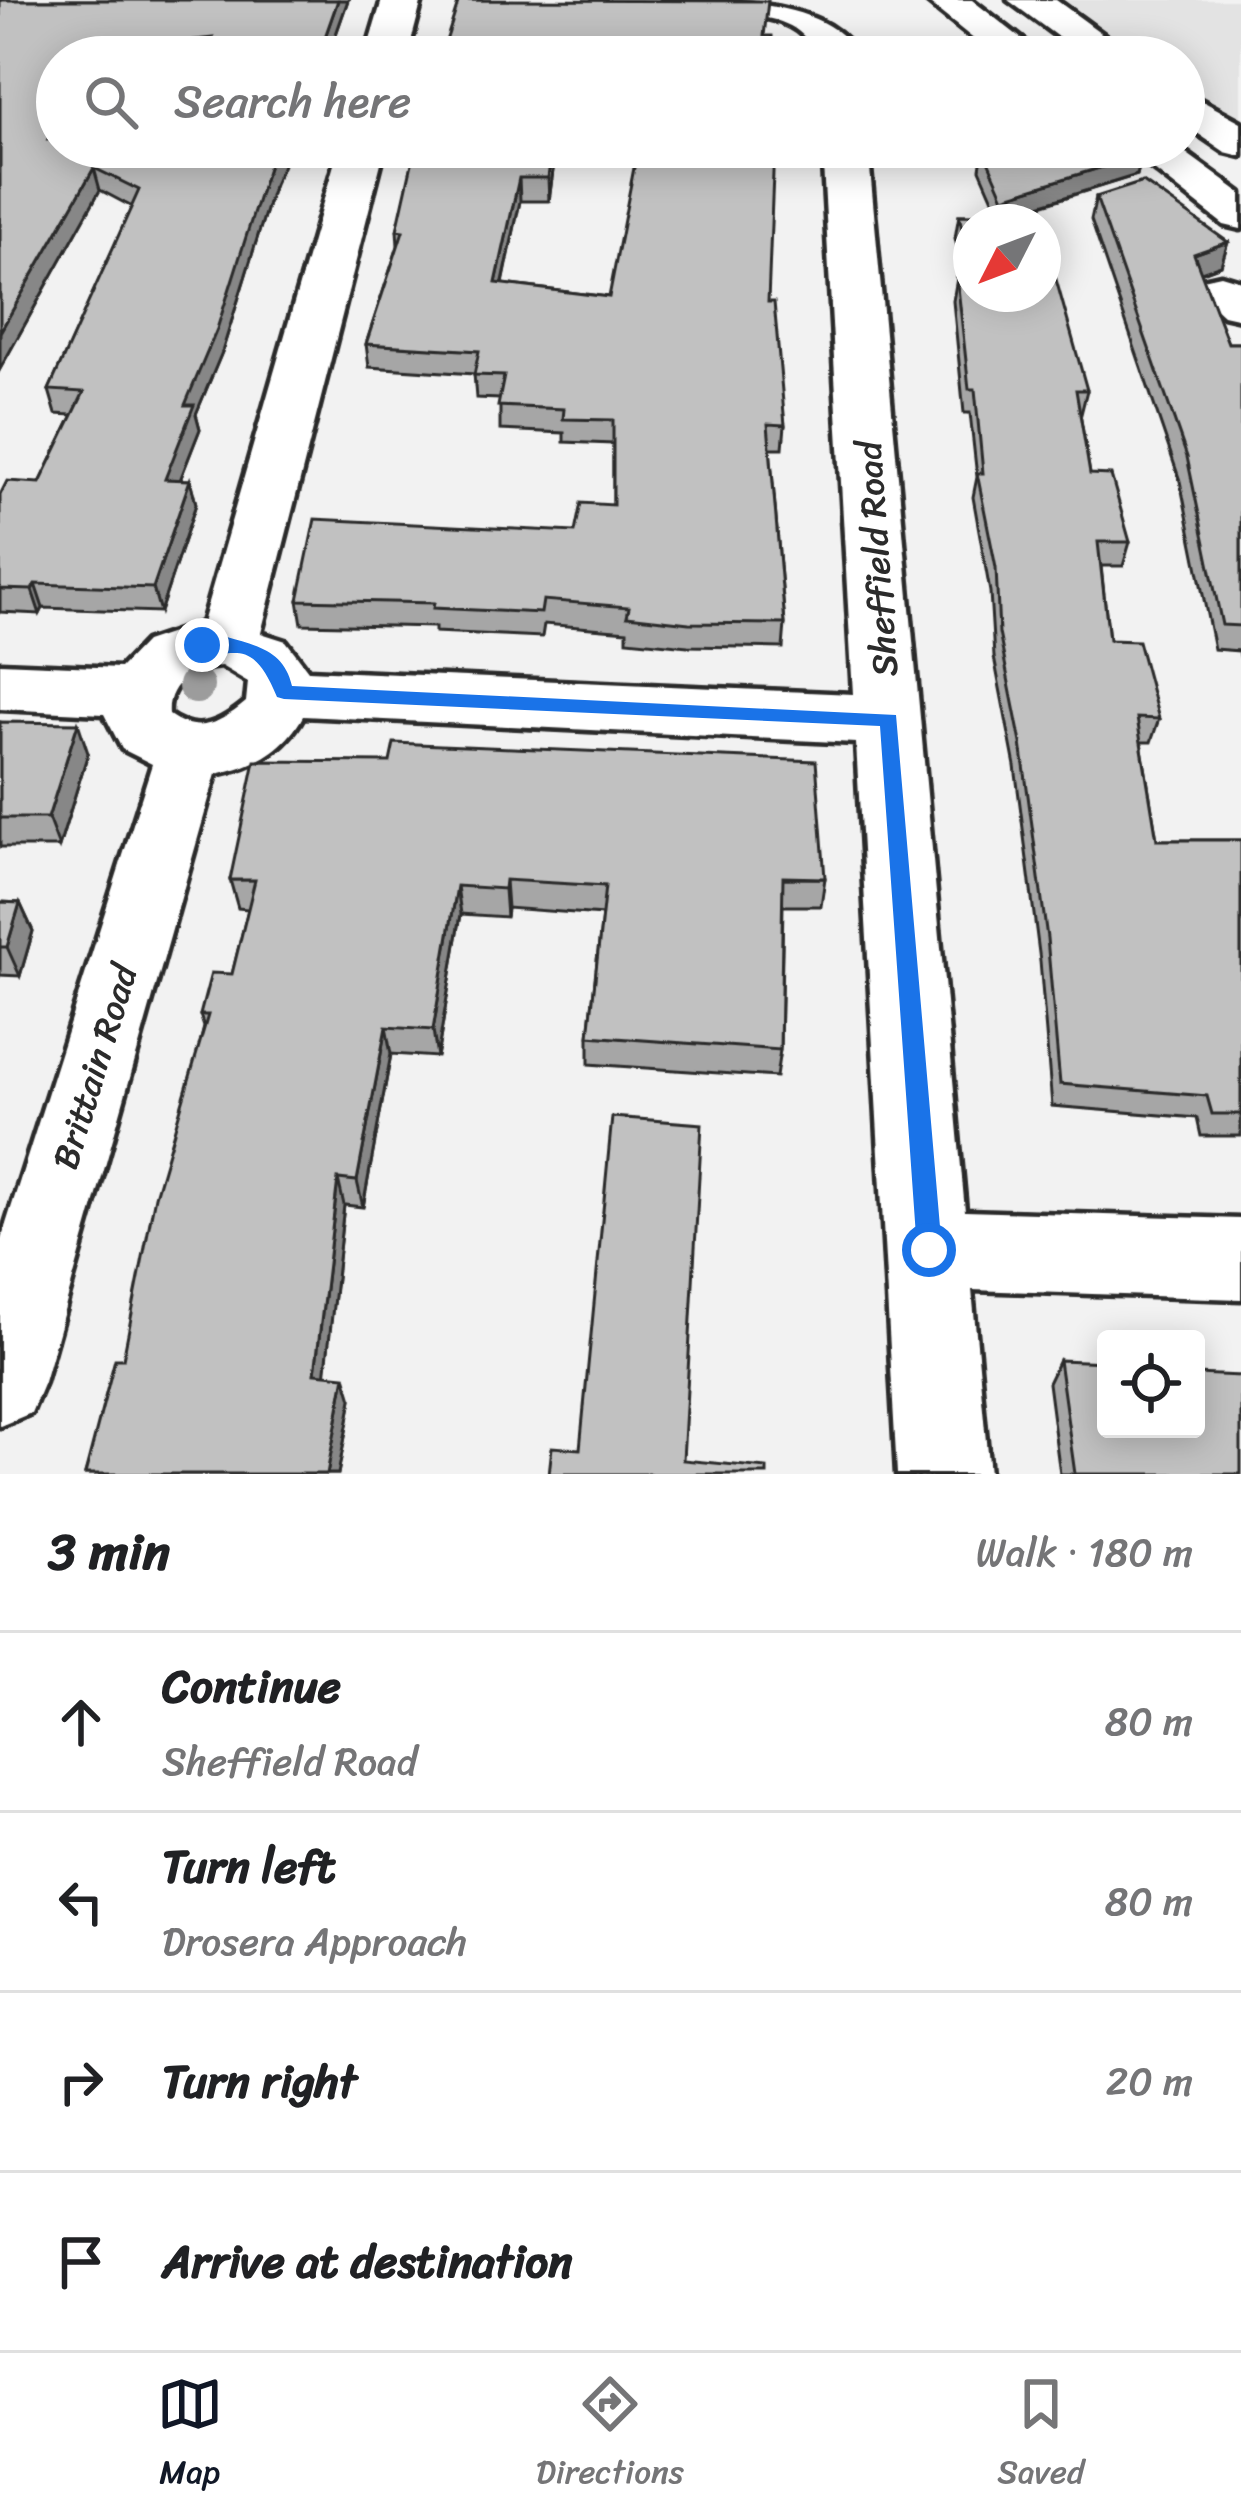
<!DOCTYPE html>
<meta charset="utf-8">
<style>
:root{--surface:#fff;--page:#f2f2f2;--text:#202124;--muted:#757577;--line:#e0e0e0;--accent:#111827}
body{margin:0;font-family:Sriracha,sans-serif;background:var(--page);color:var(--text)}
.controls{position:absolute;right:36px;bottom:36px;display:grid;overflow:hidden;border-radius:12px;box-shadow:0 6px 30px #0003}
.controls button{width:108px;height:108px;display:grid;place-items:center;padding:0;border:0;border-bottom:3px solid var(--line);background:var(--surface);color:var(--text);font:60px sans-serif}
.compass{position:absolute;left:953px;top:204px;width:108px;height:108px;border-radius:50%;background:var(--surface);box-shadow:0 6px 30px #0003;rotate:228deg}
.stop{position:absolute;width:36px;height:36px;margin:-27px;border:9px solid #1a73e8;border-radius:50%;background:#fff}
.stop.end{background:#1a73e8;border-color:#fff;box-shadow:0 3px 12px #0008}
.list{margin:0;padding:0;list-style:none}
h2{display:flex;justify-content:space-between;align-items:center;height:156px;margin:0;padding:0 48px;font-size:51px}
h2 small{font-size:39px;font-weight:400;color:var(--muted)}
.list li{display:grid;grid-template-columns:78px 1fr auto;gap:36px;align-items:center;box-sizing:border-box;height:180px;padding:0 48px;border-top:3px solid var(--line)}
.list b{display:block;font-size:45px;white-space:nowrap}
.list p{margin:0;font-size:39px;white-space:nowrap;color:var(--muted)}
.list em{font-size:39px;font-style:normal;color:var(--muted)}
.icon{flex:none;width:66px;height:66px;fill:none;stroke:currentColor;stroke-width:2;stroke-linecap:round;stroke-linejoin:round}
.map{position:relative;flex:none;width:1241px;height:1474px;overflow:hidden}
.search{position:absolute;background:var(--surface);box-shadow:0 6px 30px #0003;left:36px;right:36px;top:36px;height:132px;display:flex;align-items:center;gap:30px;box-sizing:border-box;padding:0 42px;border-radius:66px;color:var(--muted);font-size:45px}
.sheet{height:876px;background:var(--surface)}
nav{display:flex;justify-content:space-around;align-items:center;box-sizing:border-box;height:168px;border-top:3px solid var(--line);background:var(--surface);font-size:33px;color:var(--muted)}
nav a{display:grid;justify-items:center;gap:6px}
nav .on{color:var(--accent)}
.map>svg:first-child{display:block}
</style>
<div class="map">
<svg width="1241" height="1474" viewBox="0 0 1241 1474">
<rect width="100%" height="100%" fill="#f2f2f2"/>
<filter id="ink" filterUnits="userSpaceOnUse"><feTurbulence type="fractalNoise" baseFrequency=".00833" numOctaves="2"/><feDisplacementMap in="SourceGraphic" scale="24" xChannelSelector="R" yChannelSelector="G"/><feConvolveMatrix kernelMatrix="1 2 1 2 8 2 1 2 1" color-interpolation-filters="sRGB"/></filter>
<g filter="url(#ink)">
<!-- built -->
<polygon fill="#e3e3e3" points="1052,0 1241,0 1241,124 1184,87 1184,57 1139,57"/>
<g fill="none" stroke-linecap="round" stroke-linejoin="round">
<defs>
<g id="minor">
<polygon points="382,0 422,0 407,57 365,57"/>
<path d="M663,0C730,0 832,0 858,57H816C798,0 715,20 669,9Z"/>
<path d="M339,147H385L261,633L286,641L308,670L853,694L822,147H868L965,1211L1241,1219V1299L972,1290L989,1474H897L856,743L303,716C284,751 254,766 216,774L44,1382L31,1413L0,1426V1243L152,764L122,749L104,714L0,709V663L120,668L145,642L202,623ZM221,666L248,682L246,702C222,722 198,736 169,715C166,684 193,668 221,666Z"/>
<polygon points="1221,275 1241,281 1241,319 1223,315 1196,290 1203,279"/>
</g>
<g id="highway">
<polygon points="925,0 972,0 1045,57 996,57"/>
<polygon points="1008,0 1056,0 1134,57 1085,57"/>
<polygon points="1184,91 1241,122 1241,156 1225,152 1184,124"/>
<polygon points="1125,147 1178,147 1241,193 1241,229 1224,225"/>
</g>
</defs>
<!-- minor casing -->
<use href="#minor" stroke="#2b2b2b" stroke-width="9"/>
<!-- highway casing -->
<use href="#highway" stroke="#2b2b2b" stroke-width="9"/>
<!-- minor -->
<use href="#minor" fill="#fff" fill-rule="evenodd"/>
<!-- highway -->
<use href="#highway" fill="#fff" fill-rule="evenodd"/>
</g>
<!-- trees -->
<circle fill="#9c9c9c" cx="196" cy="686" r="18"/>
<!-- wall -->
<g fill="#a6a6a6" stroke="#2b2b2b" stroke-width="3">
<polygon points="0,0 348,0 328,57 57,57 57,147 273,187 222,352 196,414 200,429 180,480 190,480 196,504 160,612 43,608 40,614 0,612 0,495 40,483 73,415 56,414 49,390 132,207 100,190 0,369"/>
<polygon points="556,147 549,201 520,201 503,284 609,297 768,302 785,425 783,448 770,448 785,624 783,648 688,646 627,640 627,631 544,624 542,637 435,632 435,627 302,624 298,600 575,532 613,505 613,444 564,442 564,433 500,430 500,399 476,398 474,374 369,367 366,344 398,246 397,230 423,150"/>
<polygon points="983,149 1142,155 1137,175 1006,216 971,222 971,294 1087,390 1081,414 1080,414 1090,474 1130,542 1123,566 1101,566 1109,640 1159,719 1151,742 1141,742 1157,840 1241,840 1241,1136 1201,1136 1197,1118 1052,1106 1040,961 1015,766 994,657 990,592 973,497 977,477 970,413 964,413 953,301 957,278 964,278 955,238 959,215 1000,215 980,169"/>
<polygon points="1096,197 1228,242 1221,265 1200,273 1228,343 1241,343 1241,661 1239,651 1214,649 1180,481 1091,220"/>
<polygon points="0,722 88,753 59,847 0,847"/>
<polygon points="825,878 821,906 783,906 780,1050 776,1077 589,1064 589,1036 602,915 507,908 506,917 461,914 437,1057 391,1054 363,1207 344,1205 325,1374 352,1399 338,1474 85,1474 123,1359 204,1027 200,1015 232,974 248,909 238,908 230,880"/>
<polygon points="0,902 20,903 33,931 20,976 0,975"/>
<polygon points="1059,1360 1106,1429 1241,1474 1060,1474 1048,1383"/>
</g>
<!-- shaded-wall -->
<g fill="#878787" stroke="#2b2b2b" stroke-width="3">
<polygon points="338,0 348,0 328,57 318,57"/>
<polygon points="212,38 215,57 89,57 92,52"/>
<polygon points="57,121 57,147 48,139"/>
<polygon points="277,147 291,147 273,187 222,352 196,414 200,429 171,503 165,479 185,405 269,164"/>
<polygon points="552,147 556,147 549,201 548,178"/>
<polygon points="1142,155 1137,175 1000,217 1004,197"/>
<polygon points="94,168 100,190 0,369 0,332"/>
<polygon points="519,178 520,201 498,306 496,283"/>
<polygon points="1228,242 1221,265 1187,277 1194,254"/>
<polygon points="190,480 196,504 160,612 153,588"/>
<polygon points="35,584 43,608 40,614 32,590"/>
<polygon points="78,723 88,753 59,847 48,818"/>
<polygon points="505,880 507,908 506,917 504,889"/>
<polygon points="457,886 461,914 437,1057 433,1030"/>
<polygon points="20,903 33,931 20,976 7,947"/>
<polygon points="386,1027 391,1054 363,1207 357,1181"/>
<polygon points="338,1179 344,1205 323,1397 315,1373"/>
<polygon points="345,1376 352,1399 338,1474 327,1474"/>
</g>
<!-- building -->
<g fill="#c1c1c1" stroke="#2b2b2b" stroke-width="3">
<polygon points="0,0 338,0 318,57 202,57 212,38 92,52 89,57 57,57 57,121 48,139 57,139 57,147 277,147 269,164 217,329 185,405 194,405 165,479 190,480 153,588 35,584 32,590 0,589 0,495 7,481 40,483 84,392 49,390 139,190 94,168 0,332"/>
<polygon points="459,0 768,1 764,36 772,36 773,57 565,55 565,57 441,57"/>
<polygon points="423,147 552,147 548,178 519,178 496,283 609,297 638,147 774,147 768,302 774,302 785,425 768,424 785,624 689,623 627,616 629,607 543,600 541,613 433,608 434,603 298,600 315,519 575,532 581,503 613,505 613,420 563,419 564,409 498,406 504,376 474,375 479,351 366,344 403,231 397,230 415,150 423,150"/>
<polygon points="1023,147 1141,147 1142,155 1004,197 983,149"/>
<polygon points="1143,182 1228,242 1194,254 1228,343 1241,343 1241,626 1222,625 1187,457 1096,197"/>
<polygon points="959,215 1038,216 1040,222 971,222 971,269"/>
<polygon points="1043,233 1087,390 1076,390 1090,474 1111,475 1130,542 1098,542 1109,640 1138,641 1159,719 1137,718 1157,840 1241,840 1241,1114 1212,1114 1207,1096 1060,1084 1047,938 1021,743 999,633 996,568 977,473 983,473 975,389 969,389 957,278 971,279 971,294 1043,294"/>
<polygon points="0,722 78,723 48,818 0,818"/>
<polygon points="394,743 816,761 825,878 783,877 780,1050 589,1036 605,886 505,880 504,889 457,886 433,1030 386,1027 357,1181 338,1179 315,1373 345,1376 327,1474 85,1474 115,1359 123,1359 155,1196 208,1015 200,1015 211,973 232,974 255,880 230,880 255,761 390,762"/>
<polygon points="0,902 20,903 7,947 0,947"/>
<polygon points="612,1117 702,1124 683,1460 767,1468 767,1474 549,1474 552,1447 580,1449"/>
<polygon points="1059,1360 1106,1362 1106,1429 1196,1429 1196,1374 1241,1376 1241,1474 1075,1474"/>
</g>
</g>
<!-- route -->
<path fill="#1a73e8" d="M227,637C258,646 284,651 292,686L896,715L942,1250L938,1258L929,1261L917,1250L880,726L284,699L277,697C247,623 226,671 193,645L202,638Z"/>
<g text-anchor="middle" dominant-baseline="central" stroke-width="10" stroke-linejoin="round" paint-order="stroke">
<!-- street labels -->
<g font-size="36" fill="#2b2b2b" stroke="#fff">
<text transform="translate(877 559) rotate(-94)">Sheffield Road</text>
<text transform="translate(95 1067) rotate(-73)">Brittain Road</text>
</g>
</g>
</svg>
<div class="controls">
<button><svg class="icon" aria-label="locate" viewBox="0 0 24 24"><circle cx="12" cy="12" r="6"/><path d="M12 2v4M12 18v4M2 12h4M18 12h4"/></svg></button>
</div>
<svg class="compass" viewBox="-18 -18 36 36"><path d="M0-13l5 13h-10z" fill="#e53935"/><path d="M0 13l5-13h-10z" fill="#757577"/></svg>
<div class="stop" style="left:929px;top:1250px"></div>
<div class="stop end" style="left:202px;top:645px"></div>
<div class="search"><svg class="icon" aria-label="search" viewBox="0 0 24 24"><circle cx="10" cy="10" r="6"/><path d="M15 15l6 6"/></svg>Search here</div>
</div>
<section class="sheet">
<h2>3 min<small>Walk · 180 m</small></h2>
<ul class="list">
<li><svg class="icon" aria-label="ahead" viewBox="0 0 24 24"><path d="M12 20V5M6 11l6-6 6 6"/></svg><div><b>Continue</b><p>Sheffield Road</p></div><em>80 m</em></li>
<li><svg class="icon" aria-label="left" viewBox="0 0 24 24"><path d="M17 20v-9H6M10 6l-5 5 5 5"/></svg><div><b>Turn left</b><p>Drosera Approach</p></div><em>80 m</em></li>
<li><svg class="icon" aria-label="right" viewBox="0 0 24 24"><path d="M7 20v-9h11M14 6l5 5-5 5"/></svg><div><b>Turn right</b></div><em>20 m</em></li>
<li><svg class="icon" aria-label="arrive" viewBox="0 0 24 24"><path d="M6 21V4h12l-3 4 3 4H6"/></svg><div><b>Arrive at destination</b></div></li>
</ul>
</section>
<nav>
<a class="on"><svg class="icon" aria-label="map" viewBox="0 0 24 24"><path d="M3 6l6-2 6 2 6-2v14l-6 2-6-2-6 2zM9 4v14M15 6v14"/></svg>Map</a>
<a><svg class="icon" aria-label="directions" viewBox="0 0 24 24"><path d="M12 3l9 9-9 9-9-9zM9 14v-3h6M13 9l2 2-2 2"/></svg>Directions</a>
<a><svg class="icon" aria-label="saved" viewBox="0 0 24 24"><path d="M7 4h10v16l-5-4-5 4z"/></svg>Saved</a>
</nav>
